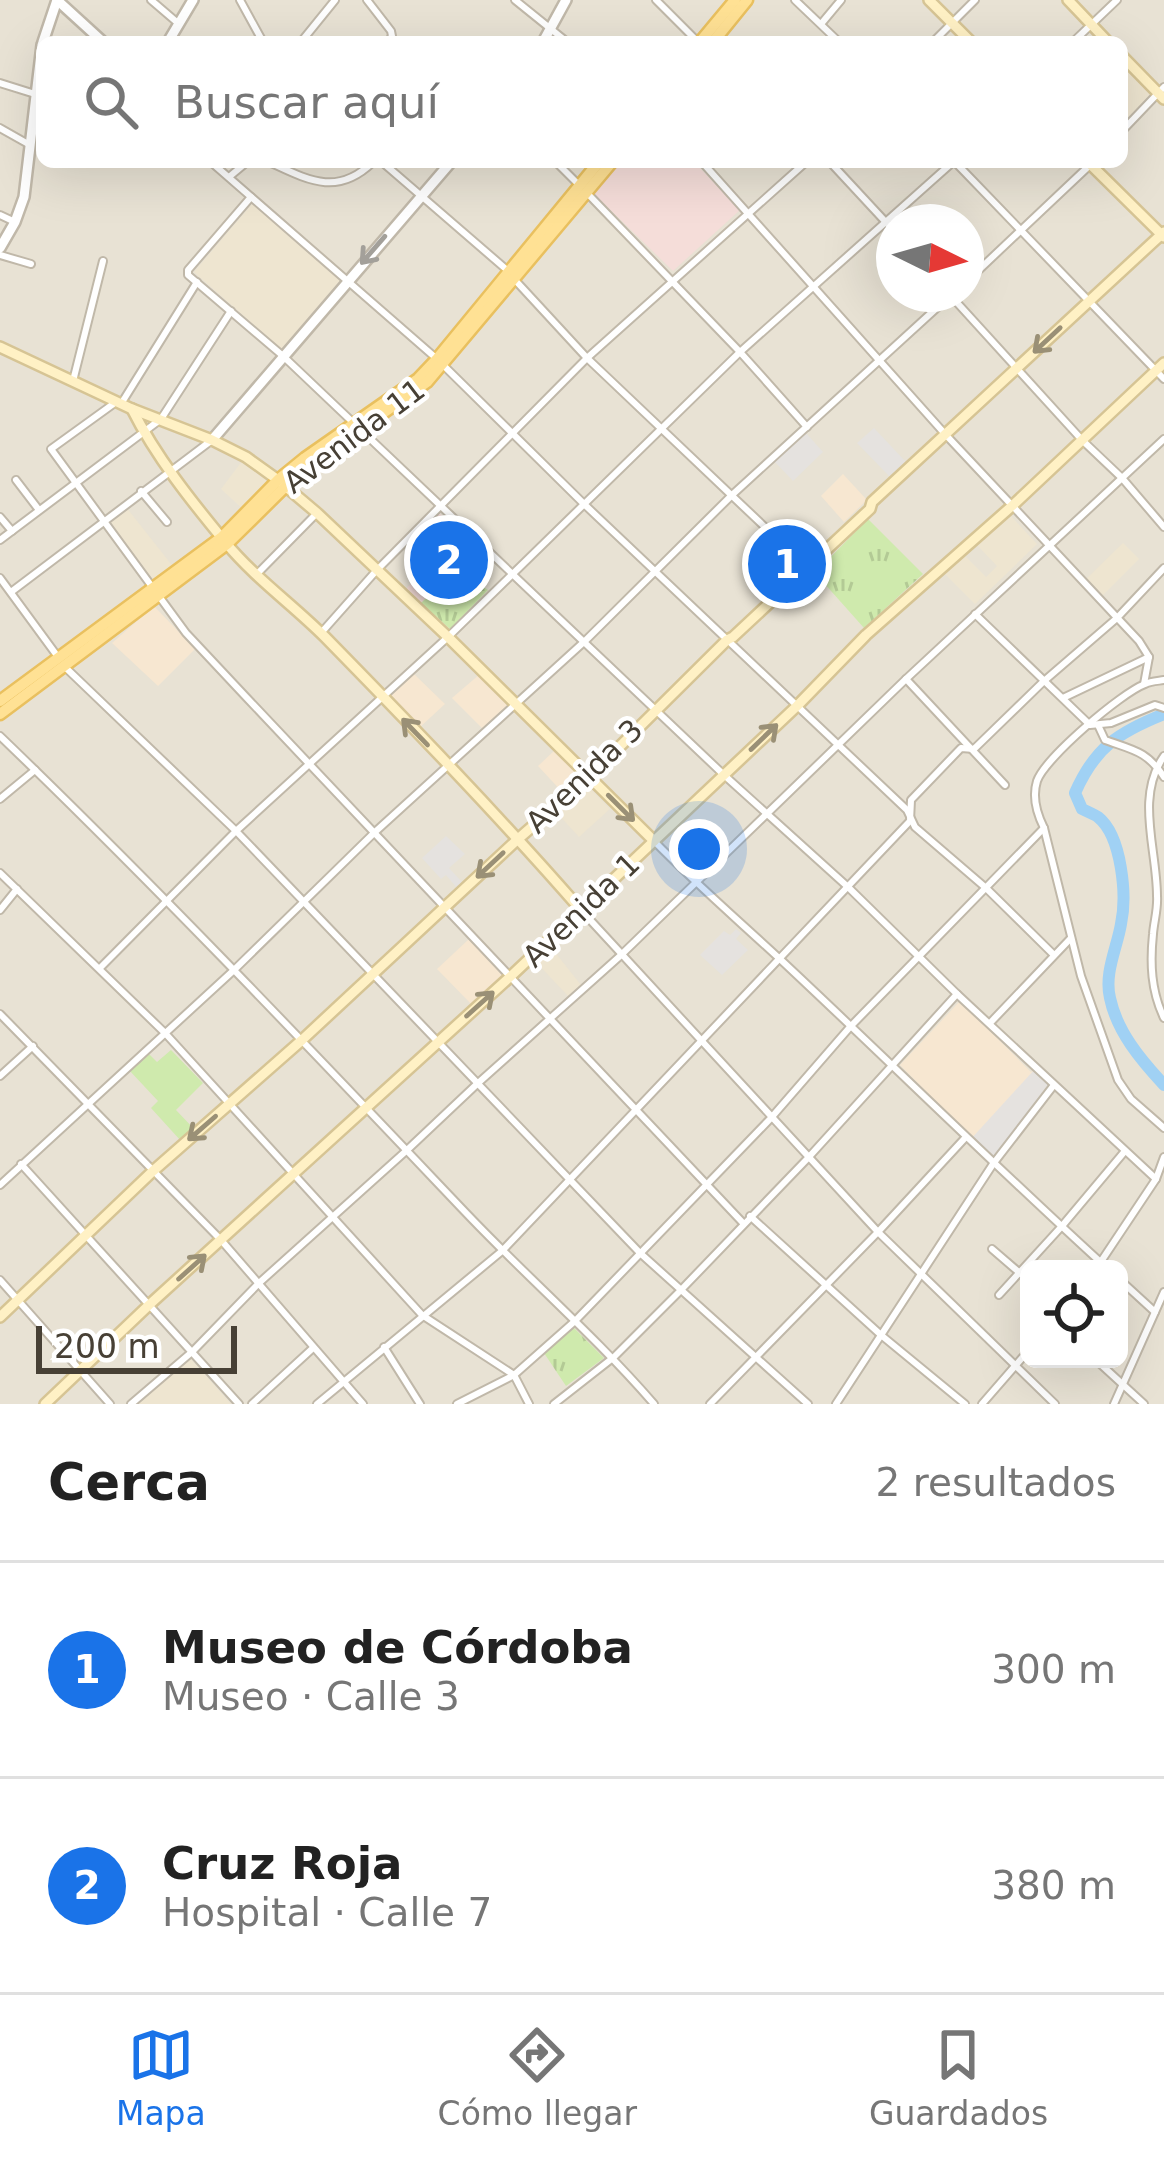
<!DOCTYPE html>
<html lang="es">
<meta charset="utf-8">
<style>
:root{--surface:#fff;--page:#f6f6f6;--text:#222;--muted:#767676;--line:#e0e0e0;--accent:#1a73e8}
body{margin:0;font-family:"DejaVu Sans",sans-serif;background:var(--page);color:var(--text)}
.controls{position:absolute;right:36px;bottom:36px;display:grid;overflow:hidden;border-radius:18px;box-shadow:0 12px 48px #0002}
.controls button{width:108px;height:108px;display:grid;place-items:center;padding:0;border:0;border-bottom:3px solid var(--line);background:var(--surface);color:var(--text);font:60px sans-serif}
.compass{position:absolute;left:876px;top:204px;width:108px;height:108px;border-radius:50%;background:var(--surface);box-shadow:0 12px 48px #0002;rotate:95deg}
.scale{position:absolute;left:36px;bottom:30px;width:201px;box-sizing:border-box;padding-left:12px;border:6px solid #474035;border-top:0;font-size:33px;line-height:42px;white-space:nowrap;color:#474035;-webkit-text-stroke:9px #fff;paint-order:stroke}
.you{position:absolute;left:699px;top:849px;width:42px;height:42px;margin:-30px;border:9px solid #fff;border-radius:50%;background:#1a73e8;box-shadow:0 0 0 18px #1a73e833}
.badge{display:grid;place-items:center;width:78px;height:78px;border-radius:50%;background:var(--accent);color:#fff;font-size:39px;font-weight:700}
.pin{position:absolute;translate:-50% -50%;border:6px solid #fff;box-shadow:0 3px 12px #0006}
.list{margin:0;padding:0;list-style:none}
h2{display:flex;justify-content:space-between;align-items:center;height:156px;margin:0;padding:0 48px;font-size:51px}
h2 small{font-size:39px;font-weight:400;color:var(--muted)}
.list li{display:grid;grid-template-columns:78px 1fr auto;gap:36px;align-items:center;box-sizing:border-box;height:216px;padding:0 48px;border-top:3px solid var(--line)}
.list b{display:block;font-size:45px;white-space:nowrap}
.list p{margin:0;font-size:39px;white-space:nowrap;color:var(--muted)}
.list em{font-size:39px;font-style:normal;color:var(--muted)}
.icon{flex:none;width:66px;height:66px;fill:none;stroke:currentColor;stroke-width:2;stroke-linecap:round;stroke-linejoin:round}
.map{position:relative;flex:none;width:1164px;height:1404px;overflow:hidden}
.search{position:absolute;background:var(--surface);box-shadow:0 12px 48px #0002;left:36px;right:36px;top:36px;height:132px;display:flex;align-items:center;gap:30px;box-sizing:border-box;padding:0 42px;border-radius:18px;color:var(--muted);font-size:45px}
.sheet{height:588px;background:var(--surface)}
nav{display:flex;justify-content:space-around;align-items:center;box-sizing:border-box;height:168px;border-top:3px solid var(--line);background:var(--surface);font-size:33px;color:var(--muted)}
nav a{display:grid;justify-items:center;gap:6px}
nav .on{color:var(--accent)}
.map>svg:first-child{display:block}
</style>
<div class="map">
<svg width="1164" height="1404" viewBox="0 0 1164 1404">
<defs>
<pattern id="park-tufts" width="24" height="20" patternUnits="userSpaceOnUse" patternTransform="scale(3)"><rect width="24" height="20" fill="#cfeaad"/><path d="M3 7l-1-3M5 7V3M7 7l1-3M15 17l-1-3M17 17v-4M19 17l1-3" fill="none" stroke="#b3ca95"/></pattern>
</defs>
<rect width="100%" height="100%" fill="#f4f0e6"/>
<!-- residential -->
<path fill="#e8e2d4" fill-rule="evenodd" d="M0,0H1164V1404H0ZM42,42H1122V162H42ZM894,222H966V294H894ZM1029,1269H1119V1359H1029Z"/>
<!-- commercial -->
<g fill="#f7e7d1">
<polygon points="843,474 867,500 844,522 821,496"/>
<polygon points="154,606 195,649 158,686 112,643"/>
<polygon points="413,673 445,704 418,729 388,697"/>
<polygon points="480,674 511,704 483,729 452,698"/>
<polygon points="556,749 584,776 564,794 538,766"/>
<polygon points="469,939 504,976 472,1005 437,969"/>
<polygon points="960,1001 1031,1072 1035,1069 1049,1083 972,1138 900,1065"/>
</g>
<!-- education -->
<g fill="#eee5d0">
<polygon points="1122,63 1152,93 1123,123 1122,122"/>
<polygon points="253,203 343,281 288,348 281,349 194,272"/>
<polygon points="243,460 270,480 244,510 221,489"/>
<polygon points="126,507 175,569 157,581 152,580 106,522"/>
<polygon points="1010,515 1037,544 975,604 945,574 965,556 986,577 997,566 977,545"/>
<polygon points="1123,543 1139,559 1101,597 1085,580"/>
<polygon points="586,784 610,809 579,837 556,812"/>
<polygon points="550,946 581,985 568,996 534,960"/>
<polygon points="190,1358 231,1404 137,1404"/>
</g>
<!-- medical -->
<g fill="#f5ddd9">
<polygon points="617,162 694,162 740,210 673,271 592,192"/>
<polygon points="438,512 479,547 421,603 406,589 435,557 412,537"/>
</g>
<!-- grass -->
<polygon fill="#cfeaad" points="171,1050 203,1083 176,1110 194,1129 181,1141 151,1108 158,1101 129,1070 148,1053 157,1062"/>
<!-- park -->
<g fill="url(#park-tufts)">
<polygon points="868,519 923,574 864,628 815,573"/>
<polygon points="457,569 488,590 450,629 421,603"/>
<polygon points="573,1327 604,1358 566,1386 544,1353"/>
</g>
<!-- parking -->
<g fill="#e5e2df">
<polygon points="874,428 906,462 890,477 857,443"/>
<polygon points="806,433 823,452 793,481 775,462"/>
<polygon points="446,836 465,854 449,868 463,883 457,888 446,875 441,879 422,858"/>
<polygon points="736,929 741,933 736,939 748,950 722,975 700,955 724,931 730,935"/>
<polygon points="1035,1069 1049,1083 992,1159 970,1140"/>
</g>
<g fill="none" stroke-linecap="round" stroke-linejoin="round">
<!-- river -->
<path stroke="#a0d1f4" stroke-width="12" d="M1164,714C1119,732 1095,747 1075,793L1082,809C1084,810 1097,816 1098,817C1122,836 1127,896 1121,924C1117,948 1104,973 1110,998C1117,1032 1141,1060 1164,1085"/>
<defs>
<g id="minor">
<polyline points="151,0 179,24"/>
<polyline points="240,0 263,42"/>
<polyline points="367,0 391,31 392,36 388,42"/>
<polyline points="515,0 567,42"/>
<polyline points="656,0 698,42"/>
<polyline points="795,0 839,42"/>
<polyline points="821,24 841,0"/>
<polyline points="301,42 335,0"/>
<polyline points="933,42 975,0"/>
<polyline points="1073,42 1117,0"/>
<polyline points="0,83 35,94"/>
<polyline points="0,128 30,145"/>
<polyline points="1122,131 1164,87"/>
<polyline points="211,162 437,359 585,505 907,810 915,827 986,888 1054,955"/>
<path d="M269,162C308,180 337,197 373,162"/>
<polyline points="382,162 507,270"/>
<polyline points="556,162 579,185"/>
<polyline points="702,162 945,434 1139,641 1149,657 1144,684"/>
<polyline points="830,162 894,231"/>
<polyline points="955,162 1164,379"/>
<polyline points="229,177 247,162"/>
<polyline points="588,194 740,352 807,427"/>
<polyline points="251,197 188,270 188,275 283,356 724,775 848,887 957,994 1156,1179"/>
<polyline points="0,215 15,222"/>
<polyline points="0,255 31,264"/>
<polyline points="515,280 587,358 808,568"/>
<polyline points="966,282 1090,165"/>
<polyline points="951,296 1082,440 1122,478 1164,527"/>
<polyline points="73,381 103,261"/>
<polyline points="116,402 51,449 186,633 246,697 743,1223"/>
<polyline points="121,404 197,282"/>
<polyline points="16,480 39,510"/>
<polyline points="141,491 167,522"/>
<polyline points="0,517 12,531"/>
<polyline points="0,540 161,419 231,311"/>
<polyline points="257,574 317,513"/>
<polyline points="0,578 58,657"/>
<polyline points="11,592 212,440"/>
<polyline points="975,614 1090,725 1111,723 1155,705 1164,708"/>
<polyline points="321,633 376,571 587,358 806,162"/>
<polyline points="66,668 236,831 640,1253 808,1404"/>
<polyline points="906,679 1005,785"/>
<path d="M1164,680C1158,681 1151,681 1145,684C1121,693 1045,758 1037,781C1032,797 1037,814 1044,828L1081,976L1118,1080L1131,1099L1164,1128"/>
<polyline points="1063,698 1149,657"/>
<path d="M1098,725L1105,740C1133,750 1147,751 1164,777"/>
<path d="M0,736C161,891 314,1053 468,1215C529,1279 596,1337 654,1404"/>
<path d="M1164,756C1135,797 1157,849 1157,896C1158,909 1154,921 1153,934C1150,963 1151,991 1164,1018"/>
<polyline points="0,799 35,770"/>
<path d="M654,841C695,883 738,920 781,960C891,1063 997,1168 1108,1269"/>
<polyline points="0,873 165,1033 422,1315 514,1375 529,1404"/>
<polyline points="0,910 17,889"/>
<polyline points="581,910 878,1232 1055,1404"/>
<polyline points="100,968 236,831 448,637 740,352 953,162"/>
<polyline points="0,1014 221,1240 363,1404"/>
<polyline points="991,1022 1071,938"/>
<polyline points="0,1076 33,1046"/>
<polyline points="21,1164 239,1404"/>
<polyline points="0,1185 234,970 375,832 585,641 732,495 952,294"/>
<polyline points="750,1216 881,1335 965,1404"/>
<polyline points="992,1249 1021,1274"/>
<polyline points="1096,1269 1156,1179 1164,1157"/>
<polyline points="1119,1279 1155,1312"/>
<polyline points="0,1280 110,1404"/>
<polyline points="999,1295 1062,1226 1125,1151"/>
<polyline points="384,1347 420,1404"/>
<polyline points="1095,1359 1144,1404"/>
<polyline points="131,1404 193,1351 259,1283 406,1151 477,1084 620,956 906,679 1164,439"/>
<polyline points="252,1404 313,1348"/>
<polyline points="317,1404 502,1251 910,821 911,800 961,748 974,749 1044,681 1117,618 1164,568"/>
<polyline points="457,1404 514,1375 575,1321 771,1118 850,1027 1044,828"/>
<polyline points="554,1404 614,1357 680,1291 808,1158 957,994"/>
<polyline points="710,1404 878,1232 965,1138"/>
<polyline points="836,1404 993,1164 1054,1085"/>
<polyline points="982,1404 1029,1350"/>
<polyline points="1114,1404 1164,1292"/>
</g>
<g id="tertiary">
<polyline points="57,0 103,42"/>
<polyline points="43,42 57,0"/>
<polyline points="168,42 193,0"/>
<polyline points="543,42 566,0"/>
<polyline points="0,248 15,222 24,197 42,45"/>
<polyline points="212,440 451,162"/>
</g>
<g id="secondary">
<polyline points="929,0 971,42"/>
<polyline points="1068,0 1108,42"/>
<polyline points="1122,56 1164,99"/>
<polyline points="1088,162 1164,237"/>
<polyline points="0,347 132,409 212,440 246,457 278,480 317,513 448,637 654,841"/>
<path d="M132,409C156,457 192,502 226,543C255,578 293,605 325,637C412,726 499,816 581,910"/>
<polyline points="0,1317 153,1171 302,1040 518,839 590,776 727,640 733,637 870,509 872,502 1164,232"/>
<polyline points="45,1404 149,1305 511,976 797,706 866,635 1012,506 1164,363"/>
</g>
<g id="primary">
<polyline points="700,42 735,0"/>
<polyline points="713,42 747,0"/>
<polyline points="0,701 222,537 278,480 305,458 418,379 437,359 599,162"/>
<polyline points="0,714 227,544 300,472 427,382 612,162"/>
</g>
</defs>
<!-- minor casing -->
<use href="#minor" stroke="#c0b8a9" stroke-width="10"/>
<!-- tertiary casing -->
<use href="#tertiary" stroke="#c0b8a9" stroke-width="14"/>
<!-- secondary casing -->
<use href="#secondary" stroke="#d6c494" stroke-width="14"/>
<!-- primary casing -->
<use href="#primary" stroke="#e9c05f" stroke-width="15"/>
<!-- minor -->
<use href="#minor" stroke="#fff" stroke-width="6"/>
<!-- tertiary -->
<use href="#tertiary" stroke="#fff" stroke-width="9"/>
<!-- secondary -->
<use href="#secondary" stroke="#fff1c5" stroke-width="9"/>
<!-- primary -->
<use href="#primary" stroke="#ffe194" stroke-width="10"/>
</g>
<!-- one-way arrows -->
<defs><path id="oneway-shaft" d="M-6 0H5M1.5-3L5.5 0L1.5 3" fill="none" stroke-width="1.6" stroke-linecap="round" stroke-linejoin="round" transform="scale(3)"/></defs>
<use stroke="#a3a09a" href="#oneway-shaft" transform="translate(373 250) rotate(131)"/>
<g stroke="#9a9076">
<use href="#oneway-shaft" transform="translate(1047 340) rotate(137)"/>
<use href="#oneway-shaft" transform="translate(415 732) rotate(-134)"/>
<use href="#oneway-shaft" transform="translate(764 737) rotate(-44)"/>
<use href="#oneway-shaft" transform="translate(621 808) rotate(45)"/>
<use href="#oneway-shaft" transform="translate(490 865) rotate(137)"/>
<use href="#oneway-shaft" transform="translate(480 1004) rotate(-42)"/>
<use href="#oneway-shaft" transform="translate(202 1128) rotate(139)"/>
<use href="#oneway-shaft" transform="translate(192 1267) rotate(-42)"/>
</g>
<g text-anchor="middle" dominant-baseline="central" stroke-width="9" stroke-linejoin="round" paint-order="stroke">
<!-- street labels -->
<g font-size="30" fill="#474035" stroke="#fff">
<text transform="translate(354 436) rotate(-37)">Avenida 11</text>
<text transform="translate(584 776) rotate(-44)">Avenida 3</text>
<text transform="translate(581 910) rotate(-44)">Avenida 1</text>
</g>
</g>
</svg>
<div class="controls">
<button><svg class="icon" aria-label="locate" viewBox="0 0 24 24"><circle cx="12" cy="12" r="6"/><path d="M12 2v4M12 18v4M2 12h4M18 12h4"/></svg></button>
</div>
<svg class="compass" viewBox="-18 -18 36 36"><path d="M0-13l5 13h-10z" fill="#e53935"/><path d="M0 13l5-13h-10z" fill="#767676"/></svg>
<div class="scale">200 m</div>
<div class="you"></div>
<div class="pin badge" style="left:787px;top:564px">1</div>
<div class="pin badge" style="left:449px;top:560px">2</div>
<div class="search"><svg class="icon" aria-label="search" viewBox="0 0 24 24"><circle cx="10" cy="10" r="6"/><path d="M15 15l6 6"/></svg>Buscar aquí</div>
</div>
<section class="sheet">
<h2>Cerca<small>2 resultados</small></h2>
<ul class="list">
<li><span class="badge">1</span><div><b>Museo de Córdoba</b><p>Museo · Calle 3</p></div><em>300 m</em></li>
<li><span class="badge">2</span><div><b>Cruz Roja</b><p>Hospital · Calle 7</p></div><em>380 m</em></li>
</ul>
</section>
<nav>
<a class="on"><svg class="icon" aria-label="map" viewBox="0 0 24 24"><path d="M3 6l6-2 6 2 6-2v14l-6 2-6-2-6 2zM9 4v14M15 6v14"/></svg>Mapa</a>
<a><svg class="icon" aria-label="directions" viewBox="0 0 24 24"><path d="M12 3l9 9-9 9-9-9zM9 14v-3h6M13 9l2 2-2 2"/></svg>Cómo llegar</a>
<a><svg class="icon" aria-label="saved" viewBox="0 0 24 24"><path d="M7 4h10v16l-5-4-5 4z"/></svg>Guardados</a>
</nav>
